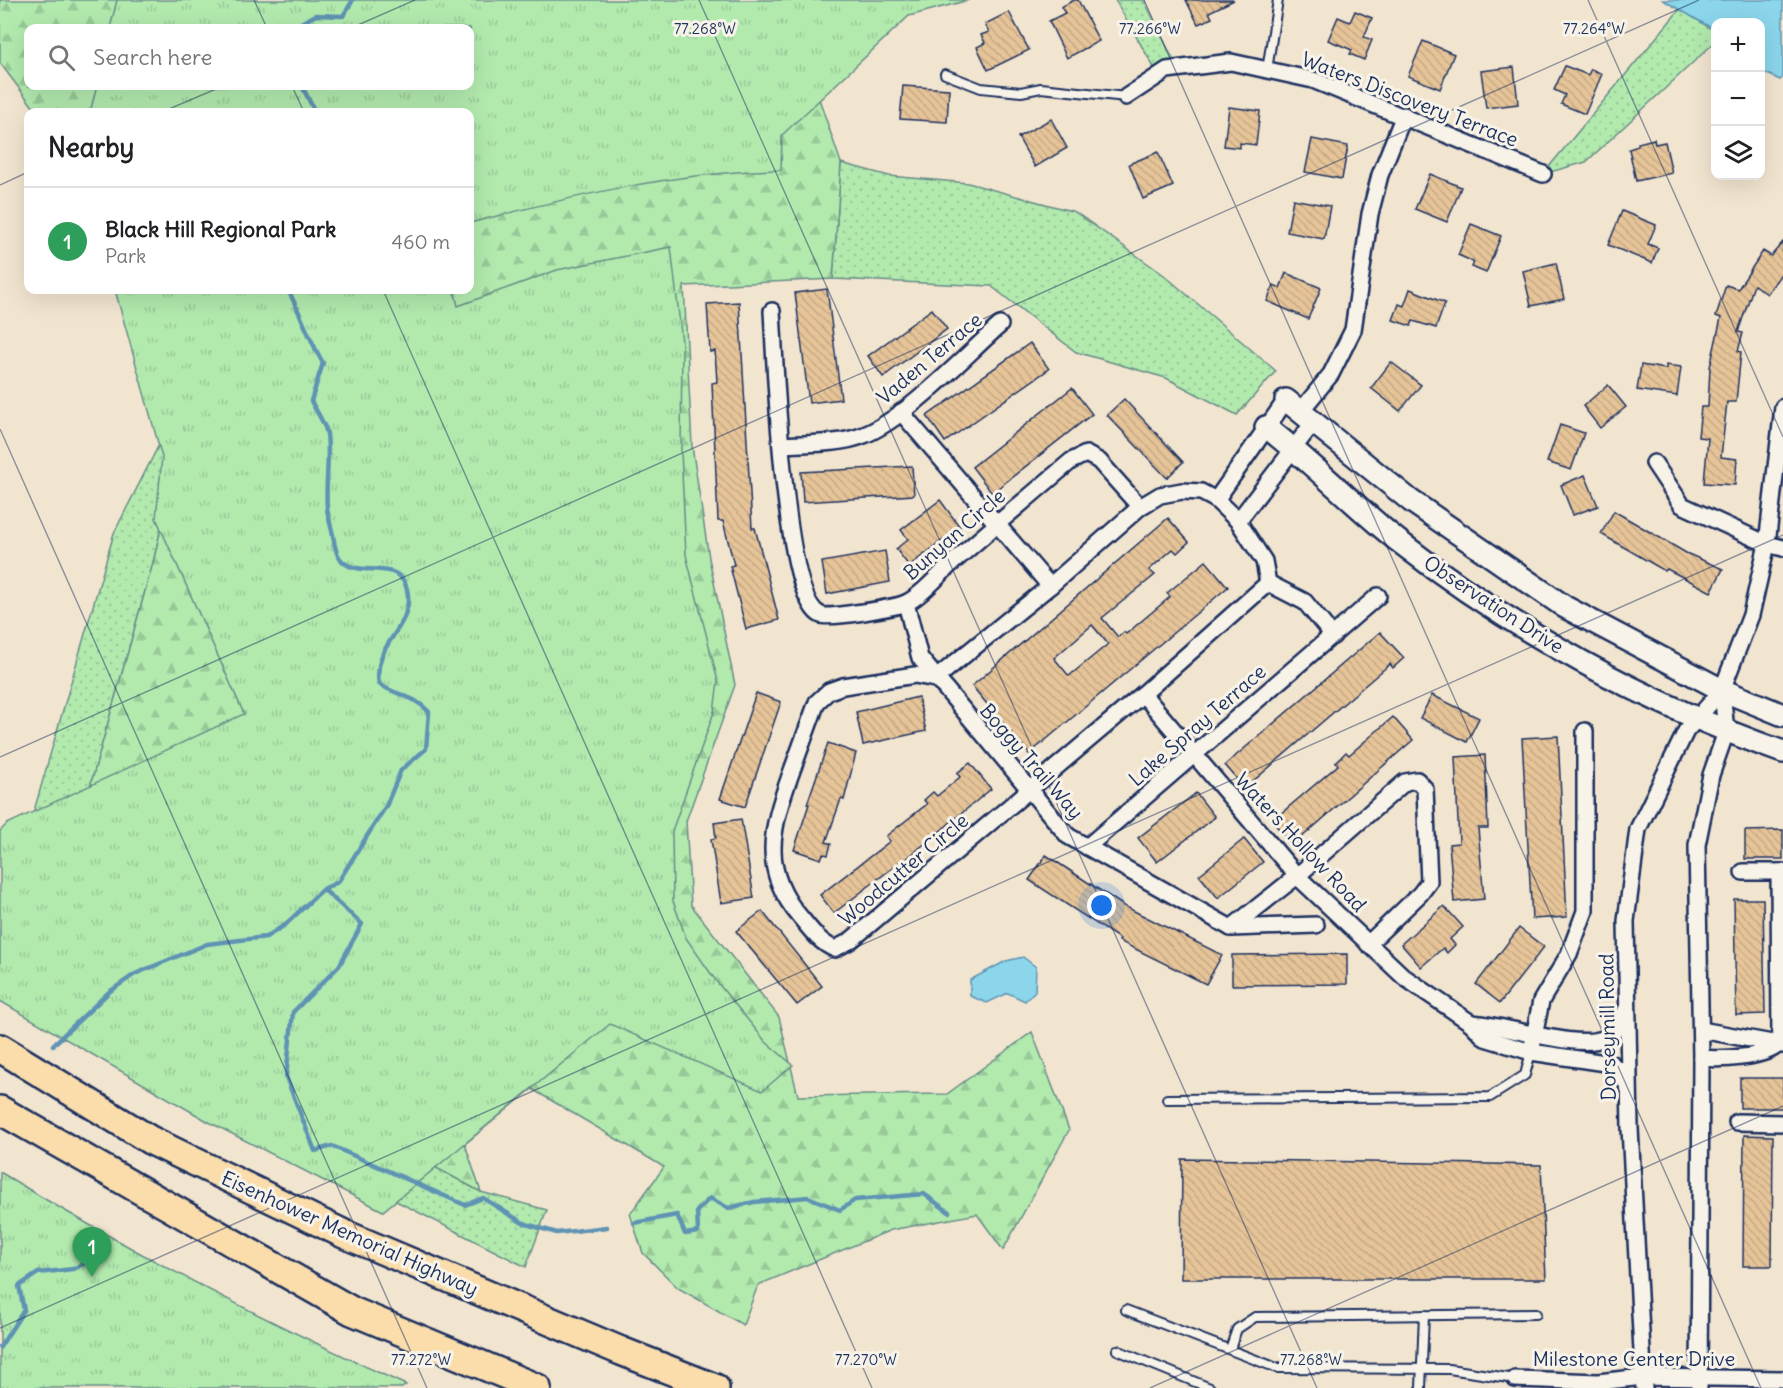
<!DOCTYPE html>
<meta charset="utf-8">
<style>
:root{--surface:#fff;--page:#f2f2f2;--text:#202124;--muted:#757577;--line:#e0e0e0;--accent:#1a73e8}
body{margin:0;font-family:Delius,sans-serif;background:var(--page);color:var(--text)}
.controls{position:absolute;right:18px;top:18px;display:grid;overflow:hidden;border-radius:12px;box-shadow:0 6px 24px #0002}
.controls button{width:54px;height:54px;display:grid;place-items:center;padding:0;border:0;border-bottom:2px solid var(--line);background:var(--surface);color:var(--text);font:30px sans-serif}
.you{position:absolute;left:1102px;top:906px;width:21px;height:21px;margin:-15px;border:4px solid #fff;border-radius:50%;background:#1a73e8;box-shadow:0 0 0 9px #1a73e833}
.badge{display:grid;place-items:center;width:39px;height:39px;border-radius:50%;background:var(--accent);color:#fff;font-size:20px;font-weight:700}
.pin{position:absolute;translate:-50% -50px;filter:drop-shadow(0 2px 3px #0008)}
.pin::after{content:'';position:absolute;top:32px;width:21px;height:18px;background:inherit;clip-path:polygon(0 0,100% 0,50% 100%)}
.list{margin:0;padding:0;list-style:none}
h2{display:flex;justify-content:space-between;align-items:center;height:78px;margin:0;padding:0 24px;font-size:26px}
h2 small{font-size:20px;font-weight:400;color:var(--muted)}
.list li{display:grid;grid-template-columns:39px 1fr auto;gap:18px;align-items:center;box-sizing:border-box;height:108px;padding:0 24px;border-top:2px solid var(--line)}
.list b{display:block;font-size:22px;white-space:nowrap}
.list p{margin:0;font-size:20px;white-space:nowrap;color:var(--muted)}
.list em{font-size:20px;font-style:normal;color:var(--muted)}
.icon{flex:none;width:33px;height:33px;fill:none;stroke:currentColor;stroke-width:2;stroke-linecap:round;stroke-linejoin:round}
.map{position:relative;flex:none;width:1783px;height:1388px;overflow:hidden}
.search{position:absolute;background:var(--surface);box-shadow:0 6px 24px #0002;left:24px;top:24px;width:450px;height:66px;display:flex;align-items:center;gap:15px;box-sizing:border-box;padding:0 21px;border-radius:12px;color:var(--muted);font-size:22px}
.panel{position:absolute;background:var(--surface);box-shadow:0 6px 24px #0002;left:24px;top:108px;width:450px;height:186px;border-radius:12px}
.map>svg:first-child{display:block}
</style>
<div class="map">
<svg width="1783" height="1388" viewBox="0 0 1783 1388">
<defs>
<pattern id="grass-dots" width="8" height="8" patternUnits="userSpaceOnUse" patternTransform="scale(1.5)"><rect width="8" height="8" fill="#b2eaae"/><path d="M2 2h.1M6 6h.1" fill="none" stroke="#98c998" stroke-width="1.8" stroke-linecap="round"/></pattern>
<pattern id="forest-firs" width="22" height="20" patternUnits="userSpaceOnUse" patternTransform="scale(1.5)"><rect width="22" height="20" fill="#b2eaae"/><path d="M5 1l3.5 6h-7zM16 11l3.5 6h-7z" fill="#98c998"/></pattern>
<pattern id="park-tufts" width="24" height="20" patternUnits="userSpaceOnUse" patternTransform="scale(1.5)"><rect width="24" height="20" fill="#b2eaae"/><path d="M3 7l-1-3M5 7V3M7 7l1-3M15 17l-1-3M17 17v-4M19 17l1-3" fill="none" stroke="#98c998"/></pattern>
<pattern id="building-back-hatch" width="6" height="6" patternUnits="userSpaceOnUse" patternTransform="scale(1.5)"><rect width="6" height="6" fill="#e6c498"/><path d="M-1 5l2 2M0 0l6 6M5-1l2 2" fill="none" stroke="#c5a985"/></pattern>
</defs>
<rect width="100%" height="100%" fill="#f2e5d0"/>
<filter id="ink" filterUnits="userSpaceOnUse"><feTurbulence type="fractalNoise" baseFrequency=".0167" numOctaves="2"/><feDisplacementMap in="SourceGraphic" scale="12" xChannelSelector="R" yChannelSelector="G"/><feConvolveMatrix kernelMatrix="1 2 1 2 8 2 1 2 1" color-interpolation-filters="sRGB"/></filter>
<g filter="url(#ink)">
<!-- grass -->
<g fill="url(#grass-dots)" stroke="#668c86" stroke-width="1.5">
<polygon points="1115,0 1144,0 1178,69 1159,76"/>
<polygon points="1680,9 1715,31 1715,42 1586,162 1543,174"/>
<polygon points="841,163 889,176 968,183 1075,212 1164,275 1276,371 1237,415 1166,378 1076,352 991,286 833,279"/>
<polygon points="197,370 153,563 82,815 153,1015 481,1192 547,1210 526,1267 0,1000 0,929 114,533"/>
</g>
<!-- forest -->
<g fill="url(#forest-firs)" stroke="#668c86" stroke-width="1.5">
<polygon points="0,0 118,0 125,28 28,28 28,86 155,86 169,112 37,112 0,63"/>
<polygon points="359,13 805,58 841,163 833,279 684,286 692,446 709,558 735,685 686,821 691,905 779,1017 798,1096 947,1094 1032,1032 1069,1130 1003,1250 977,1214 891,1230 758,1285 743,1325 678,1288 643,1253 630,1214 664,1167 532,1089 465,1144 481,1192 153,1015 82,815 153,563 197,370 398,290 470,290 470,28"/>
</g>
<!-- park -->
<g fill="url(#park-tufts)" stroke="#668c86" stroke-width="1.5">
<path d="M117,0H969L909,16L782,135L781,170C674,172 573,196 470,223V112H90L97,86H470V28H110Z"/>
<polygon points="671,247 682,342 681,451 686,555 718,681 714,712 672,831 673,901 686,938 716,981 766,1042 793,1065 762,1091 610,1024 383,1211 209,1122 0,1001 0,831 7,824 244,714 156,518 162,457 115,290 454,290 458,306 557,270"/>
<path d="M0,1172C130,1252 267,1322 406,1385L402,1388H0Z"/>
</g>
<!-- water -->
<g fill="#8bd6eb" stroke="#5e93b3" stroke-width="1.5">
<polygon points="1663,0 1783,0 1783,77 1780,80 1761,71 1760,22 1716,22 1715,30"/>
<polygon points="1023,957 1036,967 1035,991 1025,1001 1008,993 987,1003 970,996 970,980 1006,961"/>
</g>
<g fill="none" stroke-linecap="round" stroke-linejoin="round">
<!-- stream -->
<g stroke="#5e93b3" stroke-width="4.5">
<polyline points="292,28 316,15 343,16 353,0"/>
<polyline points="302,86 315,112"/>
<polyline points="323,889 362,924 339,966 293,1012 286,1077 315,1151 332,1146 465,1205 483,1198 523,1223 557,1233 607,1227"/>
<path d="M53,1045L109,992L135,974L207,944L266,937L285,925L323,889L338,882L386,806L401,770L426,749L429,712C414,695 397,696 379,684C372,644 411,630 408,595C403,552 355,583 339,557C335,551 334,542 333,535C331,526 328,517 327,508C325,484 330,458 327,434C325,423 316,411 311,401L323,363C309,339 301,314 288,290"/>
<polyline points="634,1223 677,1215 685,1234 698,1232 697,1211 710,1198 728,1208 754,1202 808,1197 840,1210 855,1200 924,1194 949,1212"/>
<polyline points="0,1347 24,1310 19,1286 38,1273 73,1269 109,1251"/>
</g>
</g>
<!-- building -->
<g fill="url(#building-back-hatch)" stroke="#1b2f5e" stroke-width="1.5" fill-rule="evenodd">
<polygon points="1074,0 1078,0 1099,41 1067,58 1049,21 1065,13 1061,7"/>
<polygon points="1186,0 1234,0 1209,12 1212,18 1198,24"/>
<polygon points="1355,11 1372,18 1364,37 1372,40 1364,60 1350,54 1352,50 1328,40 1338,17 1350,22"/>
<polygon points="1009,12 1029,50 988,70 977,47 985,43 981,35 989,32 985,24"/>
<polygon points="1423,41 1454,54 1440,89 1408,76"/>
<polygon points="1565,66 1588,75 1591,69 1602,74 1585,114 1561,104 1565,95 1554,90"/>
<polygon points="1514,67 1518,104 1486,108 1481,71"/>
<polygon points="903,86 949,89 947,122 900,119"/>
<polygon points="1229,107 1260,111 1256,145 1240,143 1240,148 1224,146"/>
<polygon points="1051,119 1067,148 1035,167 1018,137"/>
<polygon points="1312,139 1348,146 1342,179 1305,172"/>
<polygon points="1654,139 1655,144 1665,142 1672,173 1636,181 1629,149 1638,146 1638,143"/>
<polygon points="1158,152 1173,186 1143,199 1129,164"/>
<polygon points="1430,174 1461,187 1447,222 1415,209"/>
<polygon points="1293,199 1330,206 1324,239 1287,232"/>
<polygon points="1622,211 1656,225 1648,244 1658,248 1652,263 1608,245"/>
<polygon points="1471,224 1501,236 1486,273 1472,267 1474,262 1458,255"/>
<polygon points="1783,242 1783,271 1767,294 1754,285 1738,332 1743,333 1738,351 1741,352 1736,402 1727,402 1721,457 1737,459 1735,485 1704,483 1708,438 1698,437 1701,407 1708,407 1710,367 1721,318 1716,316 1726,285 1738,289 1763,251 1771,256"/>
<polygon points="1556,263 1564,299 1531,306 1523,271"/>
<polygon points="1286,273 1321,288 1308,319 1267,301 1274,285 1280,288"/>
<polygon points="827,289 841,399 809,403 795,293"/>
<polygon points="1410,289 1445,303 1436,328 1413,321 1411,326 1393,320 1399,304 1404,306"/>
<polygon points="739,302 752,528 755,528 779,620 746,629 730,566 734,565 723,521 718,521 712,383 717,382 715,351 710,352 707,304"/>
<polygon points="932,309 947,329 883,377 868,356"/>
<polygon points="1030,343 1049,369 945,442 927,416"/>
<polygon points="1391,362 1421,385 1400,411 1371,388"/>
<polygon points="1641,365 1666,369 1666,365 1681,367 1677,396 1637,390"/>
<polygon points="1608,385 1626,407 1600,428 1583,406"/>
<polygon points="1072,388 1092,414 992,493 972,467"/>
<polygon points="1124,399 1183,462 1167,478 1107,415"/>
<polygon points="1560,425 1584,433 1571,470 1547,462"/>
<polygon points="912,466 914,495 803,502 801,472"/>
<polygon points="1585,475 1598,506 1573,515 1561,485"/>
<polygon points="940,500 960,527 909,566 896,549 908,539 901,530"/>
<polygon points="1614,511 1686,553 1723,569 1711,592 1667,569 1665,571 1601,534"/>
<path d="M1168,518L1189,542L1177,553L1173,549L1149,570L1155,575L1102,618L1118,637L1124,632L1126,634L1170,597L1167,593L1206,561L1228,587L1029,754L972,686ZM1092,625L1108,644L1069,676L1054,658Z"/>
<polygon points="885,551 890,582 827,594 822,562"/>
<polygon points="1380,632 1404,658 1393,668 1390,664 1245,788 1225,765"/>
<polygon points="756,693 781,702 745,807 720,799"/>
<polygon points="1432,695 1479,718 1467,742 1420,718"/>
<polygon points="918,697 926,731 863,745 856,712"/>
<polygon points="1393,717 1413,740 1293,845 1272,821 1338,765 1336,762 1346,752 1349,755"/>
<polygon points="1558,736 1567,917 1532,919 1522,738"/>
<polygon points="828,743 856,753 844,800 841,799 826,842 831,844 828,855 823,854 821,859 794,850 809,804 807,804"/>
<polygon points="1485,755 1488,828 1478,828 1484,899 1454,902 1449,844 1459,843 1455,757"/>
<polygon points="970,763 991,789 905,860 904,859 834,913 820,895 890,841 886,836 927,804 924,800 933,792 937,796 960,777 957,773"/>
<polygon points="1196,793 1215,817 1157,862 1138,838"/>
<polygon points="741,819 754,898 721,903 711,839 716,838 714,823"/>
<polygon points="1783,830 1783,859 1745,859 1745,831"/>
<polygon points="1244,839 1263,862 1218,898 1199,875"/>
<polygon points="1046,855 1124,906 1222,955 1206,984 1119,941 1120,939 1029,880"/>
<polygon points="1734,899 1763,899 1765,1014 1736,1015"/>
<polygon points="1444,906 1463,927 1450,939 1455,945 1447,953 1443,948 1421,967 1401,944"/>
<polygon points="762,911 822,986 797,1005 736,931"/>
<polygon points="1519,928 1544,947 1500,1003 1476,984"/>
<polygon points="1347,954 1347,984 1232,985 1232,955"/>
<rect x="1740" y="1078" width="43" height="30"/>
<polygon points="1744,1135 1773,1136 1772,1266 1743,1266"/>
<polygon points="1182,1159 1541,1165 1546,1279 1181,1279"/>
</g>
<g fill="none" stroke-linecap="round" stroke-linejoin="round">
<defs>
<g id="lane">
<polyline points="1267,70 1278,0"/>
<polyline points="945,74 981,88 1021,92 1041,88 1126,97"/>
<polyline points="1167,1099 1490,1097 1525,1075 1531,1052"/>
<polyline points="1126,1310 1277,1368 1449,1369 1515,1379"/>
<polyline points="1230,1349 1237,1329 1255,1317 1536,1314"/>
<polyline points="1117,1350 1210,1388"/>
<polyline points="1421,1388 1424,1315"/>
</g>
<g id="street">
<polyline points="1126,97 1167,70 1231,62 1313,80 1543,174"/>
<path d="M772,311C775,357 783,599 821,615C829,619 897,607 906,603C920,597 939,575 951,564C991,529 1031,495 1071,461L1086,454L1099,461L1140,507"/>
<polyline points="901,412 1050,586"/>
<polyline points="1300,412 1331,374 1353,330 1370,214 1380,175 1404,115"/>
<path d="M782,445C808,443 839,445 864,435C905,419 965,356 1000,325"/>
<polyline points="1654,463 1682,505 1767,544 1783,548"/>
<path d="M1182,491L1201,492L1216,500L1238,521L1264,561L1268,583L1143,694L850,941L835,949C820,943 811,930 801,918C760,871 771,829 790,776C799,751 808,727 817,702L829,691L843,686L915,675L935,679L1050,586L1140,507L1160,495Z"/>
<polyline points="1216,500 1286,400"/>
<polyline points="1238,521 1313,423"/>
<polyline points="1268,583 1305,602 1333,636"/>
<polyline points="906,603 920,658 1068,836 1231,928 1316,925"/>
<polyline points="1143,694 1297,876 1404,977 1471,1023 1485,1038 1531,1052 1612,1064 1622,1074 1628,1087"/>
<polyline points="1087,847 1378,596"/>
<polyline points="1743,872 1783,872"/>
<polyline points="1779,872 1780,1043"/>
<polyline points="1231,928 1297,876 1405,782 1417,780 1425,789 1429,882 1420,894 1368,944"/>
<path d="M1471,1023C1503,1024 1578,1051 1605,1038C1617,1032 1621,1019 1627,1008"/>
<polyline points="1701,1030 1783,1045"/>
<polyline points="1531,1052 1541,1001 1569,954 1585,911 1585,731"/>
<path d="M1701,1058C1722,1060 1766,1058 1780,1043"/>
<polyline points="1737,1122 1783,1123"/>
<polyline points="1515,1379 1598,1382 1643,1377 1783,1379"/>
<polyline points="1644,1388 1630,1128 1626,921 1638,829 1686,731 1722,690 1751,615 1767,544 1783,407"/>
<polyline points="1699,1388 1701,1058 1697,845 1711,775 1726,732 1722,690"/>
</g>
<g id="secondary">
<polyline points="1286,400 1411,501 1565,607 1722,690 1783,715"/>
<path d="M1266,427C1312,462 1352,504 1397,540C1511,629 1646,704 1783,752"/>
</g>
<g id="highway">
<polyline points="0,1048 150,1140 344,1234 621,1351 715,1388"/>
<polyline points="0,1110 352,1311 537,1388"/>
</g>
</defs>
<!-- lane casing -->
<use href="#lane" stroke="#1b2f5e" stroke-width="12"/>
<!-- street casing -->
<use href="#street" stroke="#1b2f5e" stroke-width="20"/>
<!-- secondary casing -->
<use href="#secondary" stroke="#1b2f5e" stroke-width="26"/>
<!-- highway casing -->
<use href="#highway" stroke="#1b2f5e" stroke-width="32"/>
<!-- lane -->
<use href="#lane" stroke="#f7f3e8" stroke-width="8"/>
<!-- street -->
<use href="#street" stroke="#f7f3e8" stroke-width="15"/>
<!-- secondary -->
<use href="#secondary" stroke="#f7f3e8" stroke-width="21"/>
<!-- highway -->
<use href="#highway" stroke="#faddab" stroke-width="27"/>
</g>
</g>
<!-- ticks -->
<path fill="none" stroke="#1b2f5e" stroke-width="1.5" stroke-opacity="0.45" d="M254,0L267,28M699,0L1317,1388M1144,0L1761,1388M1588,0L1783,437M351,28L415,0M292,86L304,112M162,112L223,86M0,185L28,172M383,290L872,1388M0,429L427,1388M0,757L1699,0M0,1328L1783,535M1150,1388L1783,1106"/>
<g text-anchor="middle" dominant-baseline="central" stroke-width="6" stroke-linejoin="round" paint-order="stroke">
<!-- street labels -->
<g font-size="20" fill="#1b2f5e" stroke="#f7f3e8">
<text transform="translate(1410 99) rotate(21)">Waters Discovery Terrace</text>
<text transform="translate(929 358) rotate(-40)">Vaden Terrace</text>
<text transform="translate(954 534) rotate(-41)">Bunyan Circle</text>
<text transform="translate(1494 604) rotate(33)">Observation Drive</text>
<text transform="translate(1197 725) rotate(-41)">Lake Spray Terrace</text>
<text transform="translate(1032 761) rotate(49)">Boggy Trail Way</text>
<text transform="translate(1301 842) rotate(47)">Waters Hollow Road</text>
<text transform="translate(903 869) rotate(-40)">Woodcutter Circle</text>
<text transform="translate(1607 1027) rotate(-91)">Dorseymill Road</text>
<text transform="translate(350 1233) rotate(24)">Eisenhower Memorial Highway</text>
<text x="1634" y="1358">Milestone Center Drive</text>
</g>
</g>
<g font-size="15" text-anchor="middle" fill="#1b2f5e" stroke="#f7f3e8" stroke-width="6" stroke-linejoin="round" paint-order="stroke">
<text x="705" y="34">77.268°W</text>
<text x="1594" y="34">77.264°W</text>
<text x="1150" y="34">77.266°W</text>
<text x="421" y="1365">77.272°W</text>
<text x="866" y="1365">77.270°W</text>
<text x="1311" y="1365">77.268°W</text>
</g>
</svg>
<div class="controls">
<button>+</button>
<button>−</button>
<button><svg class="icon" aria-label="layers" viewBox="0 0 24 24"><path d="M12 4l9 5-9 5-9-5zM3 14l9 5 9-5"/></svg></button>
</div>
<div class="you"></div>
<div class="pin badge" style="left:92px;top:1277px;background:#2e9e5b">1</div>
<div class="search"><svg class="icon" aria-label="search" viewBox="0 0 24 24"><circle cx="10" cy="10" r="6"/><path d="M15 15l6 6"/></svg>Search here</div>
<section class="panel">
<h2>Nearby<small></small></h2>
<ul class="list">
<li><span class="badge" style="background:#2e9e5b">1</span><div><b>Black Hill Regional Park</b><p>Park</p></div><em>460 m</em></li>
</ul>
</section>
</div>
